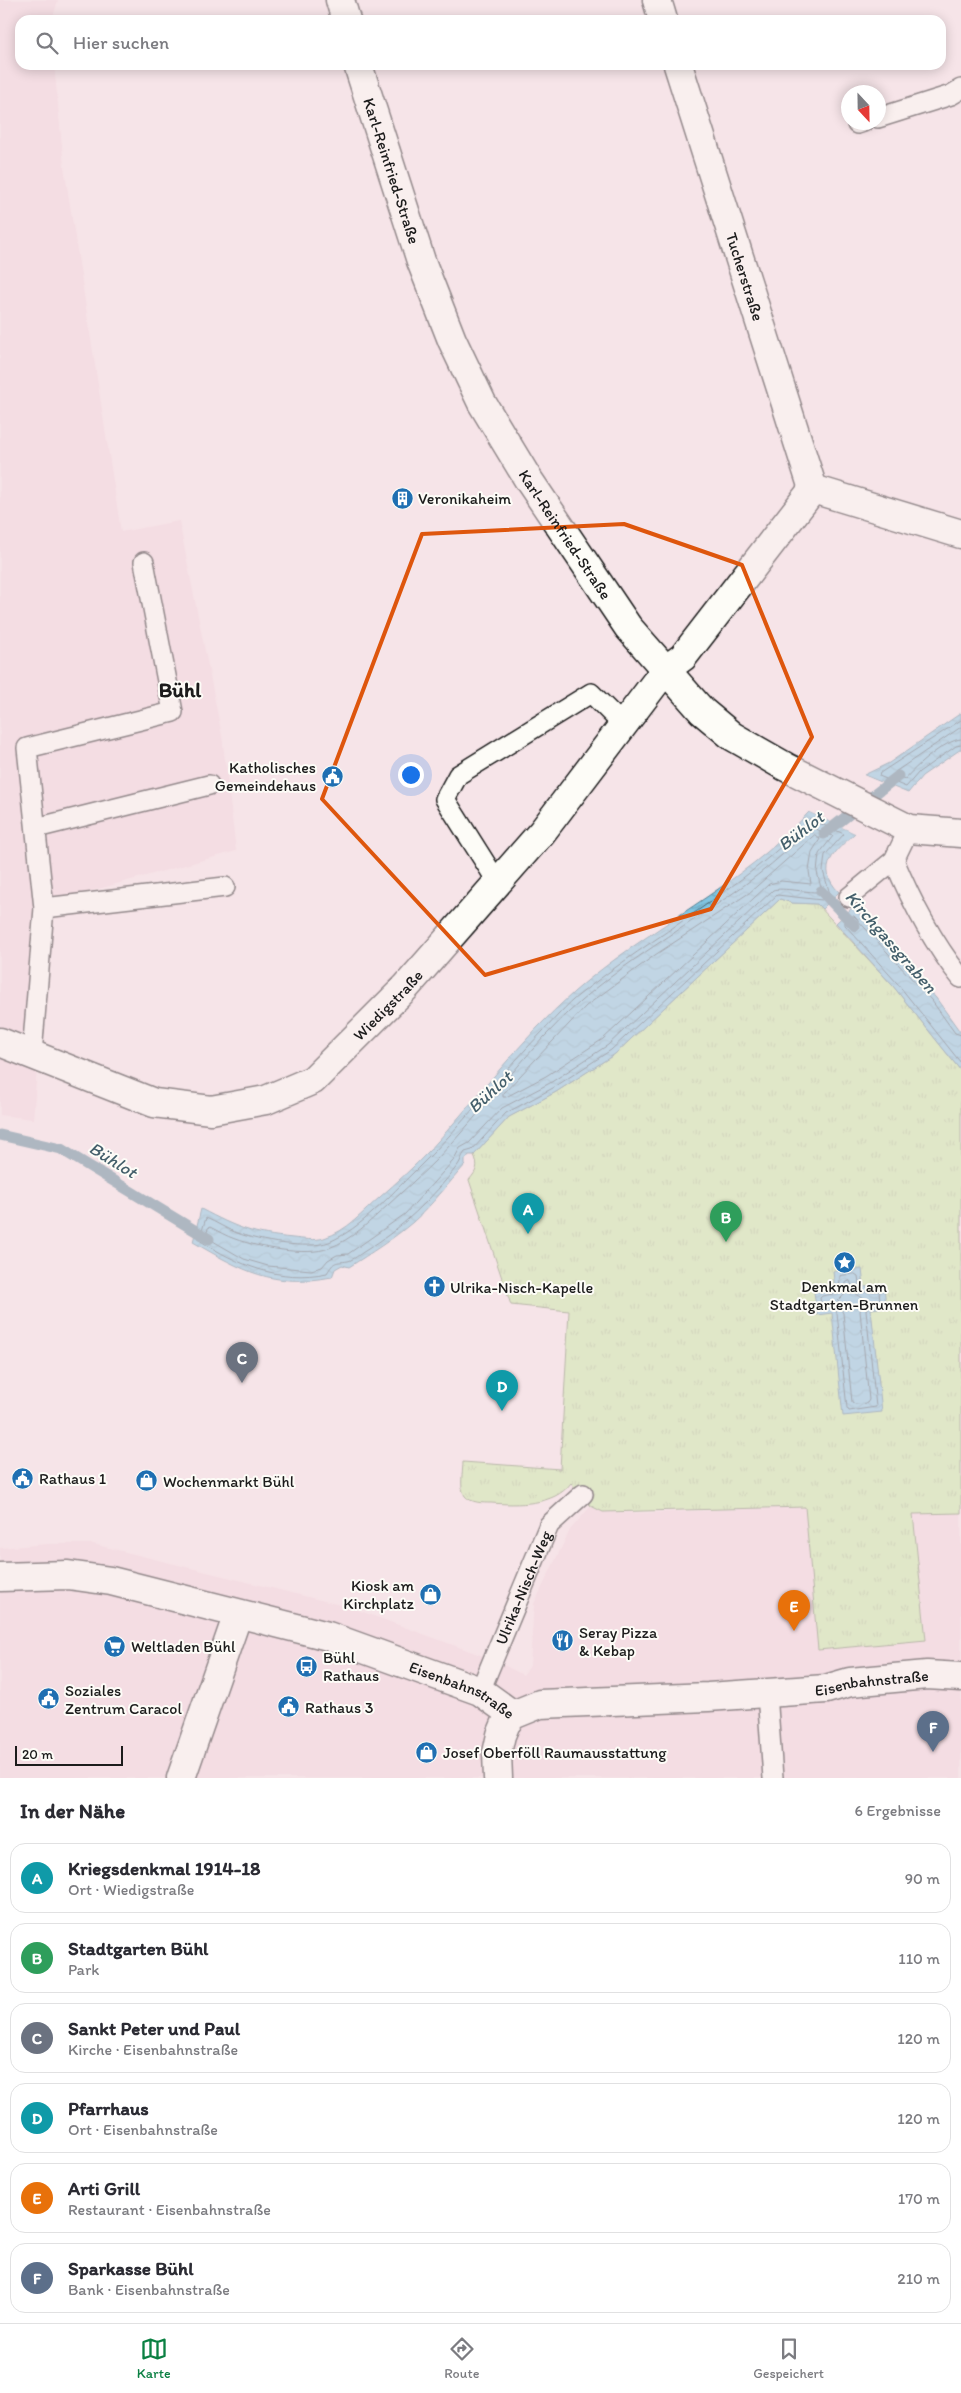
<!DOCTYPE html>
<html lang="de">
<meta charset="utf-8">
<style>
:root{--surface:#fff;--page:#f2f2f3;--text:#2b2b33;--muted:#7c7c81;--line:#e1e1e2;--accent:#0b8043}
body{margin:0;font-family:Itim,sans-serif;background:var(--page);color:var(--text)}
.compass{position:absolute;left:841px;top:85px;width:45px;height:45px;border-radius:50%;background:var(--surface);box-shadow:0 2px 12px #0003;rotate:158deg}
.scale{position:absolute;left:15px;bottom:12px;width:108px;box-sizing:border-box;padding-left:5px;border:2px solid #1c1c1c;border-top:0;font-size:14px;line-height:18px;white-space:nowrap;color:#1c1c1c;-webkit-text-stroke:4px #fdfcf7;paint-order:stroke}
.you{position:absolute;left:410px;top:774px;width:18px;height:18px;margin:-12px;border:4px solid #fff;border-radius:50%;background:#1a73e8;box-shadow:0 0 0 8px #1a73e833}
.badge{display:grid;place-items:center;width:32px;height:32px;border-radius:50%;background:var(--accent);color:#fff;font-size:16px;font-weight:700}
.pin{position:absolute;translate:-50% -41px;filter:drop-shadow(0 1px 2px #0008)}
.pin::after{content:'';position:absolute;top:26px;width:18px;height:15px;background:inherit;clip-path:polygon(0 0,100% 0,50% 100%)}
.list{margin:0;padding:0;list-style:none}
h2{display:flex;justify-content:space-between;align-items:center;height:65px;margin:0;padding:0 20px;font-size:21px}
h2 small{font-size:16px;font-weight:400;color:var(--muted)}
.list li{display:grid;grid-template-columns:32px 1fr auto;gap:15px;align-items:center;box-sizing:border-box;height:70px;margin:0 10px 10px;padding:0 10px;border:1px solid var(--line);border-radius:15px}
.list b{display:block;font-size:19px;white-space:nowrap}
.list p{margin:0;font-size:16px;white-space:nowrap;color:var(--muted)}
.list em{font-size:16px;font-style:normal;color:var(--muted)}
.icon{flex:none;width:28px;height:28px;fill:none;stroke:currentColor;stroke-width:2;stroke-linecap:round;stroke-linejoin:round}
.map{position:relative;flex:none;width:961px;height:1778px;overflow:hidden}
.search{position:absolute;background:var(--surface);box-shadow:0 2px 12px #0003;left:15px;right:15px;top:15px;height:55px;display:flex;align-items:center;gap:12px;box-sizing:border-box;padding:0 18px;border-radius:15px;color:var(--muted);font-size:19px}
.sheet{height:545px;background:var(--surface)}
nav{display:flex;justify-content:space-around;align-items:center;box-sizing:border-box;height:70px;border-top:1px solid var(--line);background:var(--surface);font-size:14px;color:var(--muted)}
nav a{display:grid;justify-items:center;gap:2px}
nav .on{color:var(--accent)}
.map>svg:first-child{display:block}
</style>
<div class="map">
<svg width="961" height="1778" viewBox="0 0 961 1778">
<defs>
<pattern id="grass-tufts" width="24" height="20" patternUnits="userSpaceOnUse" patternTransform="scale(1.25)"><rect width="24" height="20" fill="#c6eaa3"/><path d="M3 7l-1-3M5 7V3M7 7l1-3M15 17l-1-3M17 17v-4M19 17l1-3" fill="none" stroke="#aac88c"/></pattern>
<pattern id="water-waves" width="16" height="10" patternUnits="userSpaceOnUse" patternTransform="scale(1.25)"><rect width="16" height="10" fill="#80c4e1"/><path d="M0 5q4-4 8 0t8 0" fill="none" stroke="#6ea8c0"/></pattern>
</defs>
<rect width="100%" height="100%" fill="#f6e4e8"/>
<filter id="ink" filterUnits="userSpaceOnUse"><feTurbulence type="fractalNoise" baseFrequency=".02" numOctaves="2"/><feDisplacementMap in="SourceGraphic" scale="10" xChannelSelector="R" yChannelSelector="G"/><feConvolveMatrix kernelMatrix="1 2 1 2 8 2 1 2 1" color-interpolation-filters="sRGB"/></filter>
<g filter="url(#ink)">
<!-- built -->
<g fill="#f1d4dd">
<polygon points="0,0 58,0 52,20 20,20 20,65 54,65 64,167 121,532 179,521 222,736 236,851 36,906 39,1043 33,1119 0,1115"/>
<polygon points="591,1506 603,1512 646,1513 806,1507 818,1650 887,1643 925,1630 913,1514 961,1513 961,1778 0,1778 0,1548 48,1544 93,1544 352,1608 494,1660 523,1675 530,1666 534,1604 570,1530"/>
</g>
<!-- grass -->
<path fill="url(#grass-tufts)" stroke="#718360" d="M780,899L792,903L817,904L893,986L961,1071V1513L913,1514L926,1640L818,1650L805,1507L603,1512L591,1506L571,1483C554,1506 517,1505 491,1503C483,1503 471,1503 465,1496C459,1488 463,1471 463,1462L560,1469L569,1311L511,1305L469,1180C477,1171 479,1166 474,1155L509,1117L556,1092L615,1054Z"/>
<!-- water -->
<g fill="url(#water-waves)" stroke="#588192">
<polygon points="961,713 961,749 922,776 908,793 864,775 889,763"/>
<path d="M809,812L855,833C836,851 814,867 839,892L822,909L817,904L792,903L780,899L615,1054L556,1092L509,1117L474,1155H469L465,1160V1165C448,1184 432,1205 413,1222C393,1239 371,1253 349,1267L342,1265L335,1269L332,1277C272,1288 243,1271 193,1242L201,1209C237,1228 252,1234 293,1238C303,1239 314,1241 324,1238C347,1231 363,1212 380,1197C397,1182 414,1167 429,1151C477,1099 520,1040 574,992C649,926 740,888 809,812Z"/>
<polygon points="853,907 936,998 961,1033 961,1071 893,986 836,923"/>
<polygon points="862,1269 864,1287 884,1285 886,1307 871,1309 882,1412 843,1416 832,1313 817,1315 814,1292 835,1290 833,1271"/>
</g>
<!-- pier -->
<g fill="#f6e4e8">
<polygon points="861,774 886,785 910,795 907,796 885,787 862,777"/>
<polygon points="810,810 856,831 857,834 807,811"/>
</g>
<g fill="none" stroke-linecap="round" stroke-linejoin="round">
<!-- shore -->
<g stroke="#445f6b" stroke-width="1">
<polyline points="961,720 880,773 879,776 906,787 919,772 956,746 961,745"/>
<path d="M961,727L895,772L894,776L905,779C915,767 945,740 961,739"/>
<path d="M810,819L844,834L825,855L823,871L830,894L822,900L777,895L611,1050L553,1088L506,1113L472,1150L465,1152C461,1157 461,1161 458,1165C432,1199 401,1229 365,1251C360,1254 353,1260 348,1261C335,1263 335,1260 327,1273C280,1283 238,1265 199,1240L206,1218C216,1222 226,1229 237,1233C258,1241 308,1250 329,1242C362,1228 389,1196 415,1171C461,1127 499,1076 543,1031C555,1019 566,1005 579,995C655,934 742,890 810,819Z"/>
<path d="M811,827L833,836L819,854L817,872L822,892C810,893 781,887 773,890L608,1045L550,1083L502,1108L469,1143L460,1148L453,1161L405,1214L348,1254L337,1255L328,1260L322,1267L311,1270L268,1266L244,1259L206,1237L208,1228L210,1227C218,1231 226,1236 235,1239C257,1247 307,1257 329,1248C353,1239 370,1221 388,1205C404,1190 420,1176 436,1160C486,1109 527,1048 581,1001C654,937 745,898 811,827Z"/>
<polygon points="815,835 820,839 812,852 809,871 811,884 781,881 769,884 603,1039 546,1076 506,1097 503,1097 503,1094 586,1006 655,955 749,893"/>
<polyline points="961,1035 955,1033 932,1001 854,916 851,916 845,922 845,925 897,983 961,1063"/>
<polygon points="855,1274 858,1276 860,1290 864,1292 879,1291 880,1301 869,1305 866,1310 876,1407 849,1411 847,1408 837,1313 833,1308 822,1308 820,1298 822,1296 839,1293 840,1276"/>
<polygon points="850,1281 855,1293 864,1299 860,1311 869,1400 867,1403 855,1404 852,1402 843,1313 837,1302 845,1294 846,1283"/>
</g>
<!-- stream -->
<g stroke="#588192" stroke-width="11">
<polyline points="824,834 898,776"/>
<polyline points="821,891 855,926"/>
<polyline points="0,1135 61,1149 209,1239"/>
</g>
<defs>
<g id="lane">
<polyline points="878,118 951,95 961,89"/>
<polyline points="857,124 863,122"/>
<polyline points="36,828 209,785"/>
<path d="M894,860C911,901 933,943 961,978"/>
<polyline points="498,883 445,799 458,775 591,693 623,725"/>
<polyline points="849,897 894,860 909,829"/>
<polyline points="44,908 225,887"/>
<polyline points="32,1054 44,908 27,748 173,712 144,562"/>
<path id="s1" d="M480,1691L549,1525L583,1494"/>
<polyline points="767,1693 773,1778"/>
</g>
<g id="street">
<polyline points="340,0 346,20"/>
<polyline points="657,0 663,20"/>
<path id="s2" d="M358,65L421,261L452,340L482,403L528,479L628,627L702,711L732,736L786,767L909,829L961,833"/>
<path id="s3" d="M678,65L813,489L961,534"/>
<path id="s4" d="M0,1042L154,1103L211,1110L266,1100L313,1080L406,987L542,832L665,670L683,657L813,489"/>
<path id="s5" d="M0,1577L68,1575L111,1581L328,1636L480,1691L513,1715"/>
<polyline points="181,1778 238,1614"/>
<path id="s6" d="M498,1778L497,1753L501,1735L506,1723L513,1715L540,1704L708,1697L826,1689L850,1682L927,1675L961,1677"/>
</g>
</defs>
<!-- lane casing -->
<use href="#lane" stroke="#1c1c1c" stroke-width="22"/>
<!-- street casing -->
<use href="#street" stroke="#1c1c1c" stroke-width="31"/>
<!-- lane -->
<use href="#lane" stroke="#fdfcf7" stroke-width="19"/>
<!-- street -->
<use href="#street" stroke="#fdfcf7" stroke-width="28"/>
</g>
</g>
<!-- marked area -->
<path d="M0 0H961V1778H0ZM624,524L742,565L812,737L711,909L485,975L322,799L422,534Z" fill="#f6e4e8" fill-opacity=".55" fill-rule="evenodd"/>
<path fill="none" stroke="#de560d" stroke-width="4" stroke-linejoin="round" d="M624,524L742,565L812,737L711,909L485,975L322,799L422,534Z"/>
<!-- icons -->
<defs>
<symbol id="building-disc" viewBox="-11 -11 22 22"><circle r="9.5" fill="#1f6fb2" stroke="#fdfcf7"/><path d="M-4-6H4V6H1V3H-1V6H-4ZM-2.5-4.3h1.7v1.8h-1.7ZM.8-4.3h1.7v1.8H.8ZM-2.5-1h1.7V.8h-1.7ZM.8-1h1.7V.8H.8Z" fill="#fff"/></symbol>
<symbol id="civic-disc" viewBox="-11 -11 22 22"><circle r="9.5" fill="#1f6fb2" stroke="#fdfcf7"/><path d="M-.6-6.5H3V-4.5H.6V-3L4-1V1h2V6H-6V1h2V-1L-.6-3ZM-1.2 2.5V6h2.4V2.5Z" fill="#fff"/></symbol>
<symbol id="sight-disc" viewBox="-11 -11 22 22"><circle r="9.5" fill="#1f6fb2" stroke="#fdfcf7"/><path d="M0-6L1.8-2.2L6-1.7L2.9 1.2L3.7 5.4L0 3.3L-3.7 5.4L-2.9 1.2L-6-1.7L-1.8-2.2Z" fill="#fff"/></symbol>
<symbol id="church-disc" viewBox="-11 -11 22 22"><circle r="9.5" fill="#1f6fb2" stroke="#fdfcf7"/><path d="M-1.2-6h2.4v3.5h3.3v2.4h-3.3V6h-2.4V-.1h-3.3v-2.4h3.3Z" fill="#fff"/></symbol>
<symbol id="shop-disc" viewBox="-11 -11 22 22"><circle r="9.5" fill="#1f6fb2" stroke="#fdfcf7"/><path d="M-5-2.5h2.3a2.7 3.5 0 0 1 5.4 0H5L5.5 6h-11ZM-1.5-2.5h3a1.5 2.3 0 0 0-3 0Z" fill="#fff"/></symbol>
<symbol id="restaurant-disc" viewBox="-11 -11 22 22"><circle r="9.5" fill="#1f6fb2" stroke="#fdfcf7"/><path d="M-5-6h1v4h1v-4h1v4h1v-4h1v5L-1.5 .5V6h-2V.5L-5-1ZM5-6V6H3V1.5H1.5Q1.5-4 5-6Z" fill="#fff"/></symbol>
<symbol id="supermarket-disc" viewBox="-11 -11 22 22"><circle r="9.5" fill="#1f6fb2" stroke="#fdfcf7"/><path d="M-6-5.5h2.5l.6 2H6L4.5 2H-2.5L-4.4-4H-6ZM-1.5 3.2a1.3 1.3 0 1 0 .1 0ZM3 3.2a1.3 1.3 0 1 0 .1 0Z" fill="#fff"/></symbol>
<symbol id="bus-disc" viewBox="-11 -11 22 22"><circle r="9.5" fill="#1f6fb2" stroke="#fdfcf7"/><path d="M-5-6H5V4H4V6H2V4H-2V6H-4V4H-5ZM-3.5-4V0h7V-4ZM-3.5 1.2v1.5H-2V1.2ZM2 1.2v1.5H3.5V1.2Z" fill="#fff"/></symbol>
</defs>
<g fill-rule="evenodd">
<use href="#building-disc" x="390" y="486" width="25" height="25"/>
<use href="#civic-disc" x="320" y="764" width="25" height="25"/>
<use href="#sight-disc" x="832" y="1250" width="25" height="25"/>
<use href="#church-disc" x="422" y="1274" width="25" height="25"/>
<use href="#civic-disc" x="10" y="1466" width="25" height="25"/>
<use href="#shop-disc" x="134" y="1468" width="25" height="25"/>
<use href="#shop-disc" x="418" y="1582" width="25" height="25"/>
<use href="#restaurant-disc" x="550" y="1628" width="25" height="25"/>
<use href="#supermarket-disc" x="102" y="1634" width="25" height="25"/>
<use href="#bus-disc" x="294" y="1654" width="25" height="25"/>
<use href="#civic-disc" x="36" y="1686" width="25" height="25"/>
<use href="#civic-disc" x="276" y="1694" width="25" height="25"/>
<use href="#shop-disc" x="414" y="1740" width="25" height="25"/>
</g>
<g text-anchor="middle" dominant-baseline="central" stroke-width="4" stroke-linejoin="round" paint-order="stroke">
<!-- street labels -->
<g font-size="16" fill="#1c1c1c" stroke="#fdfcf7">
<text stroke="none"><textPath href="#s2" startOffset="111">Karl-Reinfried-Straße</textPath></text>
<text stroke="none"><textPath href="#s3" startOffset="222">Tucherstraße</textPath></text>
<text stroke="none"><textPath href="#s2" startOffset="516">Karl-Reinfried-Straße</textPath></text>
<text stroke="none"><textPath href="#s4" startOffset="436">Wiedigstraße</textPath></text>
<text stroke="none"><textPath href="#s1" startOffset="112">Ulrika-Nisch-Weg</textPath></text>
<text stroke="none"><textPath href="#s6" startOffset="429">Eisenbahnstraße</textPath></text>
<text stroke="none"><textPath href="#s5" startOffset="480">Eisenbahnstraße</textPath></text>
</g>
<!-- poi labels -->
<g font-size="16" fill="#1c1c1c" stroke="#fdfcf7" text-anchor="start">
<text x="418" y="498">Veronikaheim</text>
<text x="316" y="767" text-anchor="end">Katholisches<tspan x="316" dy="18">Gemeindehaus</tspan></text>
<text x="844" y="1286" text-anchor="middle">Denkmal am<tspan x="844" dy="18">Stadtgarten-Brunnen</tspan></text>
<text x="450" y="1287">Ulrika-Nisch-Kapelle</text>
<text x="39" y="1478">Rathaus 1</text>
<text x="163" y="1481">Wochenmarkt Bühl</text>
<text x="414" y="1585" text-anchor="end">Kiosk am<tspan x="414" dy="18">Kirchplatz</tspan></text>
<text x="579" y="1632">Seray Pizza<tspan x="579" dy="18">&amp; Kebap</tspan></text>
<text x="131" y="1646">Weltladen Bühl</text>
<text x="323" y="1657">Bühl<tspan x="323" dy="18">Rathaus</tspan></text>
<text x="65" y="1690">Soziales<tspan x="65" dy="18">Zentrum Caracol</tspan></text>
<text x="305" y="1707">Rathaus 3</text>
<text x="443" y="1752">Josef Oberföll Raumausstattung</text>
</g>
<!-- water labels -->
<g font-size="18" font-style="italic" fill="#445f6b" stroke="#fdfcf7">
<text transform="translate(801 831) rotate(-37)">Bühlot</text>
<text transform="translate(891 942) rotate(49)">Kirchgassgraben</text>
<text transform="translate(490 1092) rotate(-42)">Bühlot</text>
<text transform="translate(113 1160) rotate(32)">Bühlot</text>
</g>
<!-- district labels -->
<g font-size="21" font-weight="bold" fill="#1c1c1c" stroke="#fdfcf7">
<text x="180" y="689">Bühl</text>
</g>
</g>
</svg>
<svg class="compass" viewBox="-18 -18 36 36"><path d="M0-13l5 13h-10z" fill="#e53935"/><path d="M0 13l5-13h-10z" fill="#7c7c81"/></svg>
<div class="scale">20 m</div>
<div class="you"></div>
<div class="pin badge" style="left:528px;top:1234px;background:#0f9aa8">A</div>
<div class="pin badge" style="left:726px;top:1242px;background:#2e9e5b">B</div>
<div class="pin badge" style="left:242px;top:1383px;background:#6b7280">C</div>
<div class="pin badge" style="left:502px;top:1411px;background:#0f9aa8">D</div>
<div class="pin badge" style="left:794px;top:1631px;background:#e8710a">E</div>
<div class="pin badge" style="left:933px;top:1752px;background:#5c6f8a">F</div>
<div class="search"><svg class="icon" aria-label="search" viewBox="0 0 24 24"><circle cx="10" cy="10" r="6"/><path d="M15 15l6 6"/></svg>Hier suchen</div>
</div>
<section class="sheet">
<h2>In der Nähe<small>6 Ergebnisse</small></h2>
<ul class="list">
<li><span class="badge" style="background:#0f9aa8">A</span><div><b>Kriegsdenkmal 1914-18</b><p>Ort · Wiedigstraße</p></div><em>90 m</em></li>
<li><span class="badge" style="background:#2e9e5b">B</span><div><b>Stadtgarten Bühl</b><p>Park</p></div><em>110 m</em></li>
<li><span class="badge" style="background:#6b7280">C</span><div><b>Sankt Peter und Paul</b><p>Kirche · Eisenbahnstraße</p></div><em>120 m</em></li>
<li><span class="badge" style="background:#0f9aa8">D</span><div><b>Pfarrhaus</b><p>Ort · Eisenbahnstraße</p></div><em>120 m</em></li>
<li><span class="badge" style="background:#e8710a">E</span><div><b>Arti Grill</b><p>Restaurant · Eisenbahnstraße</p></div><em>170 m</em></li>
<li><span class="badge" style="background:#5c6f8a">F</span><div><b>Sparkasse Bühl</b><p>Bank · Eisenbahnstraße</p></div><em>210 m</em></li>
</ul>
</section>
<nav>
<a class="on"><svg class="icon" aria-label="map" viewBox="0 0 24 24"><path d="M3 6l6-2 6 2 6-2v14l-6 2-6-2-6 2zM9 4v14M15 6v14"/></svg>Karte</a>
<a><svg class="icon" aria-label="directions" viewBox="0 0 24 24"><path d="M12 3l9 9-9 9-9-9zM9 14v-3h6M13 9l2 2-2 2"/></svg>Route</a>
<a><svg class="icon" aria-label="saved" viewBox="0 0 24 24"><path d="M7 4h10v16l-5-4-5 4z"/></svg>Gespeichert</a>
</nav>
